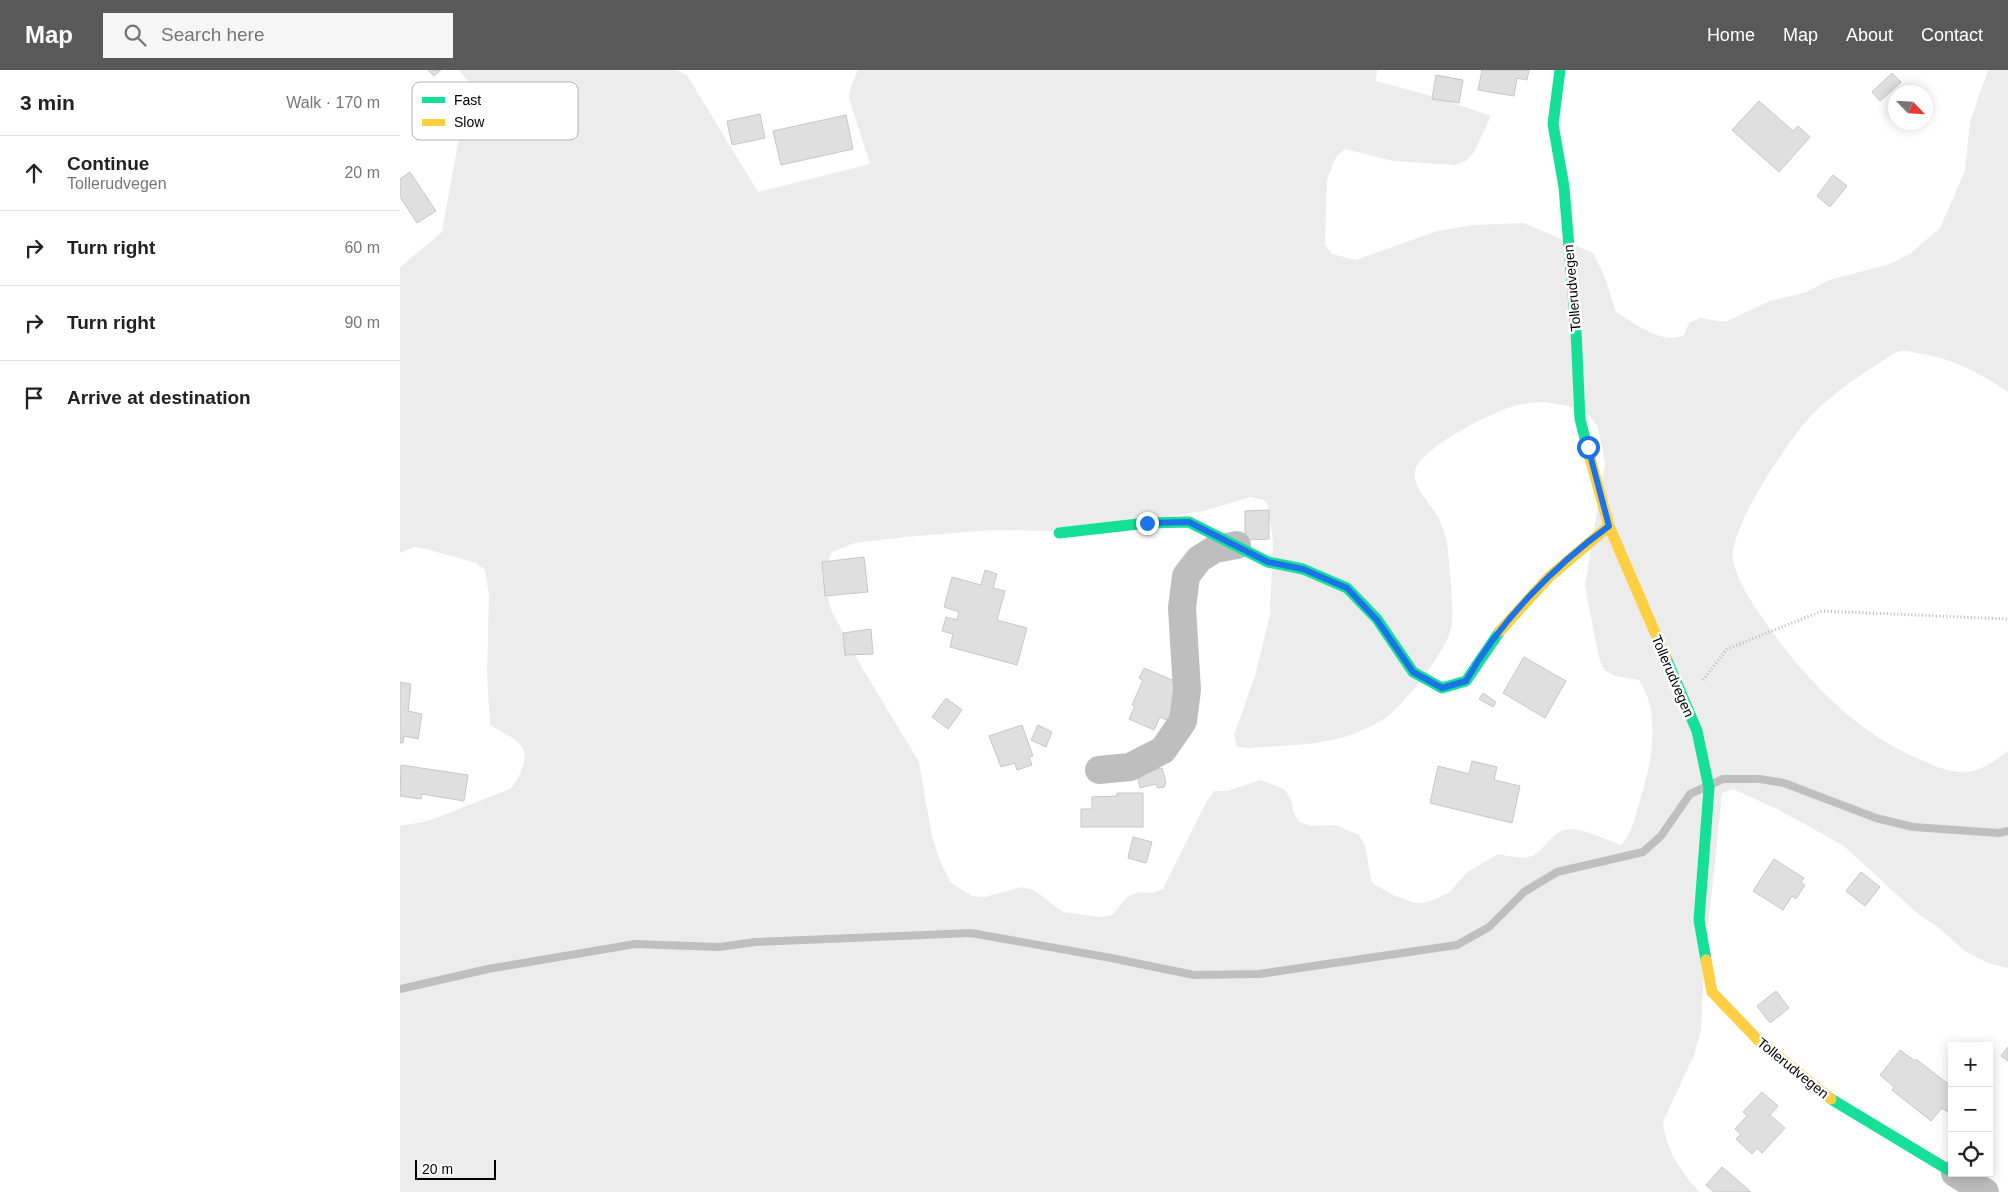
<!DOCTYPE html>
<meta charset="utf-8">
<style>
:root{--surface:#fff;--page:#f6f6f6;--text:#222;--muted:#767676;--line:#e0e0e0;--accent:#595959}
body{margin:0;font-family:Arial,sans-serif;background:var(--page);color:var(--text)}
.controls{position:absolute;right:15px;bottom:15px;display:grid;overflow:hidden;border-radius:0px;box-shadow:0 2px 12px #0003}
.controls button{width:45px;height:45px;display:grid;place-items:center;padding:0;border:0;border-bottom:1px solid var(--line);background:var(--surface);color:var(--text);font:25px sans-serif}
.compass{position:absolute;left:1488px;top:15px;width:45px;height:45px;border-radius:50%;background:var(--surface);box-shadow:0 2px 12px #0003;rotate:115deg}
.scale{position:absolute;left:15px;bottom:12px;width:81px;box-sizing:border-box;padding-left:5px;border:2px solid #000;border-top:0;font-size:14px;line-height:18px;white-space:nowrap;color:#000;-webkit-text-stroke:4px #fff;paint-order:stroke}
.stop{position:absolute;width:15px;height:15px;margin:-11px;border:4px solid #1a73e8;border-radius:50%;background:#fff}
.stop.end{background:#1a73e8;border-color:#fff;box-shadow:0 1px 5px #0008}
.list{margin:0;padding:0;list-style:none}
h2{display:flex;justify-content:space-between;align-items:center;height:65px;margin:0;padding:0 20px;font-size:21px}
h2 small{font-size:16px;font-weight:400;color:var(--muted)}
.list li{display:grid;grid-template-columns:32px 1fr auto;gap:15px;align-items:center;box-sizing:border-box;height:75px;padding:0 20px;border-top:1px solid var(--line)}
.list b{display:block;font-size:19px;white-space:nowrap}
.list p{margin:0;font-size:16px;white-space:nowrap;color:var(--muted)}
.list em{font-size:16px;font-style:normal;color:var(--muted)}
.icon{flex:none;width:28px;height:28px;fill:none;stroke:currentColor;stroke-width:2;stroke-linecap:round;stroke-linejoin:round}
.map{position:relative;flex:none;width:1608px;height:1122px;overflow:hidden}
header{display:flex;align-items:center;gap:30px;box-sizing:border-box;height:70px;padding:0 25px;background:var(--accent);color:#fff}
header strong{font-size:24px}
nav{display:flex;gap:28px;margin-inline-start:auto;font-size:18px}
.search{width:350px;height:45px;background:var(--page);display:flex;align-items:center;gap:12px;box-sizing:border-box;padding:0 18px;border-radius:0px;color:var(--muted);font-size:19px}
main{display:flex}
aside{flex:1;background:var(--surface)}
.map>svg:first-child{display:block}
</style>
<header>
<strong>Map</strong>
<div class="search"><svg class="icon" aria-label="search" viewBox="0 0 24 24"><circle cx="10" cy="10" r="6"/><path d="M15 15l6 6"/></svg>Search here</div>
<nav><a>Home</a><a>Map</a><a>About</a><a>Contact</a></nav>
</header>
<main>
<aside>
<h2>3 min<small>Walk · 170 m</small></h2>
<ul class="list">
<li><svg class="icon" aria-label="ahead" viewBox="0 0 24 24"><path d="M12 20V5M6 11l6-6 6 6"/></svg><div><b>Continue</b><p>Tollerudvegen</p></div><em>20 m</em></li>
<li><svg class="icon" aria-label="right" viewBox="0 0 24 24"><path d="M7 20v-9h11M14 6l5 5-5 5"/></svg><div><b>Turn right</b></div><em>60 m</em></li>
<li><svg class="icon" aria-label="right" viewBox="0 0 24 24"><path d="M7 20v-9h11M14 6l5 5-5 5"/></svg><div><b>Turn right</b></div><em>90 m</em></li>
<li><svg class="icon" aria-label="arrive" viewBox="0 0 24 24"><path d="M6 21V4h12l-3 4 3 4H6"/></svg><div><b>Arrive at destination</b></div></li>
</ul>
</aside>
<div class="map">
<svg width="1608" height="1122" viewBox="0 0 1608 1122">
<rect width="100%" height="100%" fill="#fff"/>
<!-- green -->
<path fill="#ececec" fill-rule="evenodd" d="M59,0H276L287,5L358,122L470,94L449,28L451,16L458,0H977L976,11L1035,27L1091,46L1074,82L1066,91L1055,95L993,91L945,79L936,87L927,110L925,175L932,184L956,190L1037,161L1074,155L1124,153L1193,183L1204,205L1216,242C1231,251 1253,268 1272,268C1275,268 1280,266 1284,265L1289,253L1300,248L1325,252L1370,231L1407,222L1429,210L1490,194L1511,183L1540,158L1565,101L1570,51L1588,0H1608V322C1580,303 1550,287 1516,283C1512,282 1506,280 1501,281C1494,282 1484,290 1478,294C1455,308 1426,329 1408,349C1387,372 1327,462 1333,491C1338,512 1351,531 1363,549C1402,605 1450,657 1512,686C1528,693 1543,701 1560,702C1578,704 1594,691 1608,681V898L1588,893L1566,882L1539,858L1518,844L1444,776L1379,740L1333,719L1322,723L1304,897L1301,960L1294,985L1263,1052C1265,1078 1282,1103 1299,1122H0V756L28,751L110,719C117,711 120,705 123,695C131,672 107,666 90,655L87,604L89,526L85,500L76,493L26,479L14,477L0,483V197L42,162L69,13ZM1144,332L1168,336L1191,347L1198,357L1205,393L1185,516L1199,588L1204,600L1215,606L1239,610C1263,645 1250,700 1238,737C1234,752 1231,764 1221,775C1209,771 1184,759 1173,759C1151,759 1147,779 1132,786C1121,790 1109,786 1098,784L1066,803L1050,822L1028,832L1015,833L993,825L972,813L965,776L959,765L936,755L911,756L899,752L893,741L891,729L884,719L861,710L827,721H814L807,731L763,819L752,823L740,822L728,826L712,845L700,847L663,842L634,820L621,817L585,827L572,826L551,813L540,791L532,767L519,692L460,594L431,540L422,504L432,482L455,473L505,467L592,460L668,461L804,441L850,427L864,430L868,436L873,472L870,545L855,606L834,665L837,677L849,678C881,675 919,676 950,665C961,661 975,655 984,649C1006,633 1044,584 1051,559C1055,545 1049,484 1046,468C1044,461 1041,450 1036,444C1029,432 1012,416 1015,401C1021,377 1095,340 1118,335C1126,333 1135,333 1144,332Z"/>
<g fill="none" stroke-linecap="round" stroke-linejoin="round">
<!-- stream -->
<polyline stroke="#bfbfbf" stroke-width="8" points="0,919 88,899 235,874 319,877 356,872 571,863 706,887 794,905 859,904 1057,875 1089,857 1124,822 1157,802 1243,782 1261,766 1290,724 1323,709 1360,709 1384,713 1476,748 1513,757 1599,763 1608,761"/>
</g>
<!-- building -->
<g fill="#dfdfdf" stroke="#c7c7c7">
<polygon points="28,0 41,0 34,6"/>
<polygon points="1082,0 1129,0 1127,10 1117,8 1114,26 1078,20"/>
<polygon points="1492,3 1501,12 1480,31 1472,22"/>
<polygon points="1036,5 1063,10 1059,33 1032,29"/>
<polygon points="1359,31 1393,61 1398,56 1410,67 1379,102 1332,60"/>
<polygon points="360,44 365,68 332,75 327,51"/>
<polygon points="446,45 453,79 381,95 373,61"/>
<polygon points="10,102 36,141 17,153 0,127 0,109"/>
<polygon points="1433,105 1447,116 1430,137 1417,126"/>
<polygon points="869,440 869,469 845,470 845,441"/>
<polygon points="464,487 468,522 425,526 422,492"/>
<polygon points="585,500 597,504 593,518 605,521 597,550 627,558 617,595 550,577 553,564 542,561 546,547 557,550 559,542 544,537 552,507 581,515"/>
<polygon points="471,559 473,584 445,585 443,563"/>
<polygon points="1124,587 1166,611 1145,648 1103,623"/>
<polygon points="744,598 779,613 771,652 760,647 754,660 729,649 735,636 732,635 743,610 739,608"/>
<polygon points="0,612 11,614 8,641 22,644 18,669 4,666 3,673 0,673"/>
<polygon points="1083,623 1096,632 1093,637 1079,629"/>
<polygon points="546,628 562,640 548,659 532,647"/>
<polygon points="622,655 633,686 629,687 632,695 617,700 615,693 601,697 589,666"/>
<polygon points="638,655 652,662 646,677 631,670"/>
<polygon points="1072,691 1097,697 1094,710 1120,716 1112,753 1030,733 1038,696 1069,704"/>
<polygon points="1,695 68,705 64,731 22,724 21,729 0,726"/>
<polygon points="762,698 766,712 764,717 758,718 756,714 740,718 737,704"/>
<polygon points="717,723 743,723 743,757 681,757 681,739 692,739 692,727 717,726"/>
<polygon points="733,767 752,772 746,793 728,788"/>
<polygon points="1374,789 1404,808 1401,812 1405,815 1396,829 1392,826 1383,840 1353,821"/>
<polygon points="1461,802 1480,817 1465,836 1446,821"/>
<polygon points="1376,921 1389,938 1370,953 1357,936"/>
<polygon points="1608,977 1608,991 1601,986"/>
<polygon points="1500,980 1515,991 1516,989 1552,1017 1552,1045 1542,1038 1531,1051 1492,1020 1494,1017 1480,1005"/>
<polygon points="1362,1022 1378,1036 1370,1045 1385,1058 1362,1083 1357,1078 1352,1084 1336,1069 1341,1064 1335,1059 1347,1046 1343,1042"/>
<polygon points="1322,1097 1351,1122 1314,1122 1306,1115"/>
</g>
<g fill="none" stroke-linecap="round" stroke-linejoin="round">
<!-- path -->
<polyline stroke="#b9b9b9" stroke-width="3" stroke-dasharray="1 2.5" stroke-linecap="butt" points="1303,610 1327,579 1422,541 1608,549"/>
<!-- street -->
<g stroke="#bebebe" stroke-width="28">
<polyline points="699,700 730,697 763,680 783,651 787,620 782,538 786,506 799,489 815,479 837,475"/>
<polyline points="1555,1103 1585,1122"/>
</g>
<!-- fast -->
<g stroke="#16e098" stroke-width="11">
<polyline points="1160,0 1153,54 1164,117 1176,261 1180,349 1190,388"/>
<polyline points="659,463 747,453 789,452 868,492 903,499 947,518 977,549 1013,602 1042,618 1066,611 1100,561"/>
<polyline points="1266,588 1297,661 1309,718 1299,850 1306,890"/>
<polyline points="1431,1029 1552,1102"/>
</g>
<!-- slow -->
<g stroke="#ffcf43" stroke-width="11">
<polyline points="1190,388 1209,456 1266,588"/>
<polyline points="1100,561 1149,507 1209,456"/>
<polyline points="1306,890 1312,922 1358,970 1431,1029"/>
</g>
</g>
<g fill="none" stroke-linecap="round" stroke-linejoin="round">
<!-- route -->
<path stroke="#1a73e8" stroke-width="6" d="M747,453L789,452L868,492L903,499L947,518L977,550L1013,602L1042,618L1066,611C1100,551 1154,496 1209,456L1188,377"/>
</g>
<g text-anchor="middle" dominant-baseline="central" stroke-width="5" stroke-linejoin="round" paint-order="stroke">
<!-- street labels -->
<g font-size="14" fill="#000" stroke="#fff">
<text transform="translate(1172 218) rotate(-95)">Tollerudvegen</text>
<text transform="translate(1273 606) rotate(67)">Tollerudvegen</text>
<text transform="translate(1393 998) rotate(39)">Tollerudvegen</text>
</g>
</g>
<!-- legend -->
<rect x="12" y="12" width="166" height="58" rx="8" fill="#fff" stroke="#b2b2b2" stroke-width="1"/>
<rect x="22" y="27" width="23" height="6" fill="#16e098"/>
<rect x="22" y="49" width="23" height="7" fill="#ffcf43"/>
<g font-size="14" fill="#000">
<text x="54" y="35">Fast</text>
<text x="54" y="57">Slow</text>
</g>
</svg>
<div class="controls">
<button>+</button>
<button>−</button>
<button><svg class="icon" aria-label="locate" viewBox="0 0 24 24"><circle cx="12" cy="12" r="6"/><path d="M12 2v4M12 18v4M2 12h4M18 12h4"/></svg></button>
</div>
<svg class="compass" viewBox="-18 -18 36 36"><path d="M0-13l5 13h-10z" fill="#e53935"/><path d="M0 13l5-13h-10z" fill="#767676"/></svg>
<div class="scale">20 m</div>
<div class="stop" style="left:1188px;top:377px"></div>
<div class="stop end" style="left:747px;top:453px"></div>
</div>
</main>
